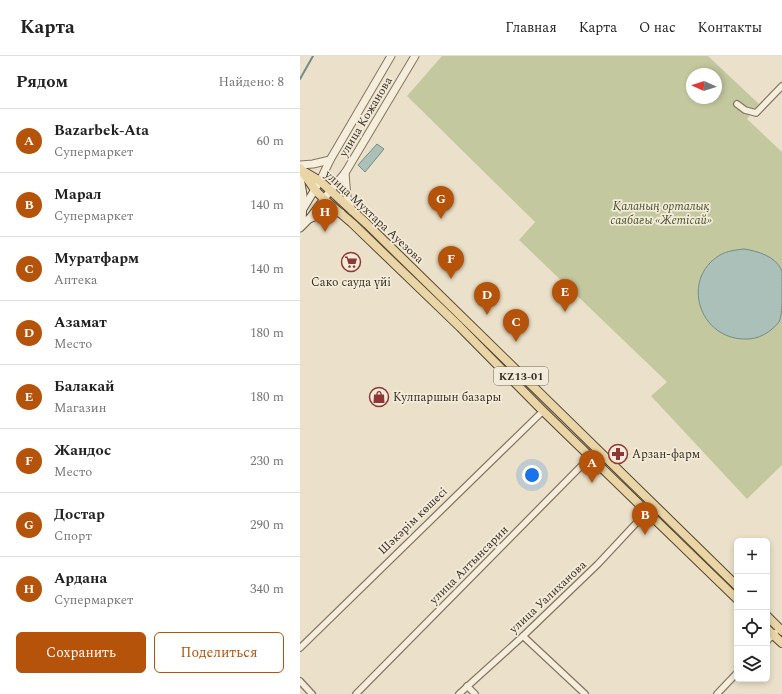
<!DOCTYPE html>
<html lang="ru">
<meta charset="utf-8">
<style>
:root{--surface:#fff;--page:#f2f2f2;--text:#222;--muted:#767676;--line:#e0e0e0;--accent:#b45309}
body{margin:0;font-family:Spectral,serif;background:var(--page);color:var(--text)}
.controls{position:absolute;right:12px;bottom:12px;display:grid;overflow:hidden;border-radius:6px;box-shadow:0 2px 6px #0003}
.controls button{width:36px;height:36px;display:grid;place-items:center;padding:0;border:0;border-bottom:1px solid var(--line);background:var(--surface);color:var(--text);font:20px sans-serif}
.compass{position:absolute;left:386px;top:12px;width:36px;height:36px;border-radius:50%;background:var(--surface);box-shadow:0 2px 6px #0003;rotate:273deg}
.you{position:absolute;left:232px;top:419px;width:14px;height:14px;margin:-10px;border:3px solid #fff;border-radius:50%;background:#1a73e8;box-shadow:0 0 0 6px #1a73e833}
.badge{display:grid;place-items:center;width:26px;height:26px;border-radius:50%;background:var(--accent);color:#fff;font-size:13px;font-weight:700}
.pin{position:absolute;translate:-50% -33px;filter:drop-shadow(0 1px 2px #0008)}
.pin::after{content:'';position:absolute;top:21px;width:14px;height:12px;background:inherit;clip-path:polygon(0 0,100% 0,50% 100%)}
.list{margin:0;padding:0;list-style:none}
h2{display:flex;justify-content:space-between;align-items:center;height:52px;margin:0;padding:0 16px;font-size:17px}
h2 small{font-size:13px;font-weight:400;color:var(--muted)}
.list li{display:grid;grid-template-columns:26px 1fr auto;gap:12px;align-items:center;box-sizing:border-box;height:64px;padding:0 16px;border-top:1px solid var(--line)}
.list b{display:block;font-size:15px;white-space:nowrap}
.list p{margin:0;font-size:13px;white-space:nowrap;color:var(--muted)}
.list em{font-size:13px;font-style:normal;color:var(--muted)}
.actions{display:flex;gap:8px;padding:12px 16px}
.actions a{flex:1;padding:9px 0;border:1px solid var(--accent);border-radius:6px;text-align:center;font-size:14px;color:var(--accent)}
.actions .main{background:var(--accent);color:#fff}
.icon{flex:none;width:22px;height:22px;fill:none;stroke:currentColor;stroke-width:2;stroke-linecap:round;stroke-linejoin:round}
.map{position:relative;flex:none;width:482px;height:638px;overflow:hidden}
header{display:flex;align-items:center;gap:24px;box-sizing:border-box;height:56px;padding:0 20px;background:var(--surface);border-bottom:1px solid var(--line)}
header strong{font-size:19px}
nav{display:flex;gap:22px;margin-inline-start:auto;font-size:14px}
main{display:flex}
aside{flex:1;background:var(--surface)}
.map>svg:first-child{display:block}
</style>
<header>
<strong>Карта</strong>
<nav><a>Главная</a><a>Карта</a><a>О нас</a><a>Контакты</a></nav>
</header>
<main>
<aside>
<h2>Рядом<small>Найдено: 8</small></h2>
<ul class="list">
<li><span class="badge">A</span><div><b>Bazarbek-Ata</b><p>Супермаркет</p></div><em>60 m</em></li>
<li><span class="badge">B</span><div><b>Марал</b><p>Супермаркет</p></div><em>140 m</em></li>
<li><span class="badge">C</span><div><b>Муратфарм</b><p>Аптека</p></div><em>140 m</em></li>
<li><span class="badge">D</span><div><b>Азамат</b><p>Место</p></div><em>180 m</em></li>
<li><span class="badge">E</span><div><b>Балакай</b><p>Магазин</p></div><em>180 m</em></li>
<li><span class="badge">F</span><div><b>Жандос</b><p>Место</p></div><em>230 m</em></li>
<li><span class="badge">G</span><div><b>Достар</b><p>Спорт</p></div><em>290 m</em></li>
<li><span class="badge">H</span><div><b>Ардана</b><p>Супермаркет</p></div><em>340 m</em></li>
</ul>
<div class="actions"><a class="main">Сохранить</a><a>Поделиться</a></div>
</aside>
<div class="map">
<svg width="482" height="638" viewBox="0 0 482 638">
<rect width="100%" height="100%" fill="#ebe1ca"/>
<!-- green -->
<path fill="#c3c89f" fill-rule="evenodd" d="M142,0H408L459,48L447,63L482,96V409L447,443L351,340L367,326L219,184L235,166L107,40ZM392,18H416V42H392Z"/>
<!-- water -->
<g fill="#aac0b9" stroke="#718d87">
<polygon points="77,88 84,93 65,116 58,109"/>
<path d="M444,193C457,195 476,200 482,215C482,220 482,235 482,242C482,249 482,260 479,266C471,276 458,284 445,283C399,283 380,223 420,199C427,195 435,194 444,193Z"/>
</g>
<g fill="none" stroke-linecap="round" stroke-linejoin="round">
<!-- stream -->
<polyline stroke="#718d87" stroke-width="2" points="0,23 13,0"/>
<defs>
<g id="minor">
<polyline points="437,48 445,54 456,57 482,30"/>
<polyline points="223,580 285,638"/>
<polyline points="467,585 475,577"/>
<polyline points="0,592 243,355"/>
<polyline points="0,625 12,638"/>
<polyline points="167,630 175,638"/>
<polyline points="56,638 297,394"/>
<polyline points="159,638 223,580 298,508 354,448"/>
<polyline points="417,638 437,617"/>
</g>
<g id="tertiary">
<polyline points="0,109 13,108 30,104"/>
<polyline points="45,117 47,141 52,155"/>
<polyline points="20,125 30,104 91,0"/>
<polyline points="30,135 45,117 115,0"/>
</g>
<g id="secondary">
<polyline points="0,121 3,139 2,169"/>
<polyline points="3,153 20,125"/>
<polyline points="9,163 27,156 41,157"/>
<polyline points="0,172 9,163 30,135"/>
</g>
<g id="primary">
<polyline points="0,112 15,134 24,143 52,167 160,271 243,355 437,543"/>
<polyline points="3,115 20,125 67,168 437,530"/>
<polyline points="467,560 482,575"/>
<polyline points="467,573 482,587"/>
</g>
</defs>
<!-- minor casing -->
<use href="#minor" stroke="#867460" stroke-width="8"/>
<!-- tertiary casing -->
<use href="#tertiary" stroke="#867460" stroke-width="9"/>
<!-- secondary casing -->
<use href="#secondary" stroke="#685543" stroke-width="9"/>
<!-- primary casing -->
<use href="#primary" stroke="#544333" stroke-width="10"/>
<!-- minor -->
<use href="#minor" stroke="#f6eedd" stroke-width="5.5"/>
<!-- tertiary -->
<use href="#tertiary" stroke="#f6eedd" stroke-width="7"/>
<!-- secondary -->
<use href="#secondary" stroke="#f6eedd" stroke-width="7"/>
<!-- primary -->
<use href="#primary" stroke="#e9d5a6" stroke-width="8"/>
</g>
<!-- icons -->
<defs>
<symbol id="supermarket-ring" viewBox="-11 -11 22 22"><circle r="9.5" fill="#f3ebd9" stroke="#8f3636" stroke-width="1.5"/><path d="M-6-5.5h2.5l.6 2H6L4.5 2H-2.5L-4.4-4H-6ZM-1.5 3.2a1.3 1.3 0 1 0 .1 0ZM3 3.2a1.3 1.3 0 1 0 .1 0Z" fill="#8f3636"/></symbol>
<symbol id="shop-ring" viewBox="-11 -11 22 22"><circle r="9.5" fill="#f3ebd9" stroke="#8f3636" stroke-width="1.5"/><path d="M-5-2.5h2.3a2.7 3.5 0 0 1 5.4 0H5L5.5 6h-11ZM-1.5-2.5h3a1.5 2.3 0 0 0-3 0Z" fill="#8f3636"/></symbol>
<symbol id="pharmacy-ring" viewBox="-11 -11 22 22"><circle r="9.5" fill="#f3ebd9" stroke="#8f3636" stroke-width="1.5"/><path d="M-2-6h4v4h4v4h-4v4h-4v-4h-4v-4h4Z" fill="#8f3636"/></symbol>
</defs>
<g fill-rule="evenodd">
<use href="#supermarket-ring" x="40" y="195" width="22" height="22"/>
<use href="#shop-ring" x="68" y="330" width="22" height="22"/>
<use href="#pharmacy-ring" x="307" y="387" width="22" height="22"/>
</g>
<g text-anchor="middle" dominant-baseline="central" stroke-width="3.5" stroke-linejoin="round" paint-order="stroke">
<!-- shield labels -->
<rect fill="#f3ebd9" stroke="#706659" stroke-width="1" x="194" y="311" width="54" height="18" rx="3"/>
<g font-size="11" font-weight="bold" fill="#382d22">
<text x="221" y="320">KZ13-01</text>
</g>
<!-- street labels -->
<g font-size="12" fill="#382d22" stroke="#f3ebd9">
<text transform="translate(66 61) rotate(-59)">улица Кожанова</text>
<text transform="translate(74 161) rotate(43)">улица Мухтара Ауезова</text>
<text transform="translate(113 465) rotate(-44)">Шәкәрім көшесі</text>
<text transform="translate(169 509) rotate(-45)">улица Алтынсарин</text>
<text transform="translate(248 541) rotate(-43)">улица Уалиханова</text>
</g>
<!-- park labels -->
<g font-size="12" font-style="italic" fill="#48522b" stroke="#f3ebd9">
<text x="361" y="150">Қаланың орталық<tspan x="361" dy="14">саябағы «Жетісай»</tspan></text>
</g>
<!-- poi labels -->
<g font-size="12" fill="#382d22" stroke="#f3ebd9" text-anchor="start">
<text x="51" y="226" text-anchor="middle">Сако сауда үйі</text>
<text x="93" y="341">Кулпаршын базары</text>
<text x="332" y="398">Арзан-фарм</text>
</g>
</g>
</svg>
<div class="controls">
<button>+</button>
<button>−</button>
<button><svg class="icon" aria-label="locate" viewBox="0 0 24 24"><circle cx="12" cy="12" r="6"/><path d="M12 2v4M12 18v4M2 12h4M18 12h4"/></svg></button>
<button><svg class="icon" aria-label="layers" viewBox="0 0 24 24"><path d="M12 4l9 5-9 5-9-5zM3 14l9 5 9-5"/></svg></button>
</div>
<svg class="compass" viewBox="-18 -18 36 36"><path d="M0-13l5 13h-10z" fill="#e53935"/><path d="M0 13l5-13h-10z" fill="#767676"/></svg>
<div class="you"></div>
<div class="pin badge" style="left:292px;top:427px">A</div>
<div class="pin badge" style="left:345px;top:479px">B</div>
<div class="pin badge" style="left:216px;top:286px">C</div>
<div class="pin badge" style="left:187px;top:259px">D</div>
<div class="pin badge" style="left:265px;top:256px">E</div>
<div class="pin badge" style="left:151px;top:223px">F</div>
<div class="pin badge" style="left:141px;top:163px">G</div>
<div class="pin badge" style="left:25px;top:176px">H</div>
</div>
</main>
